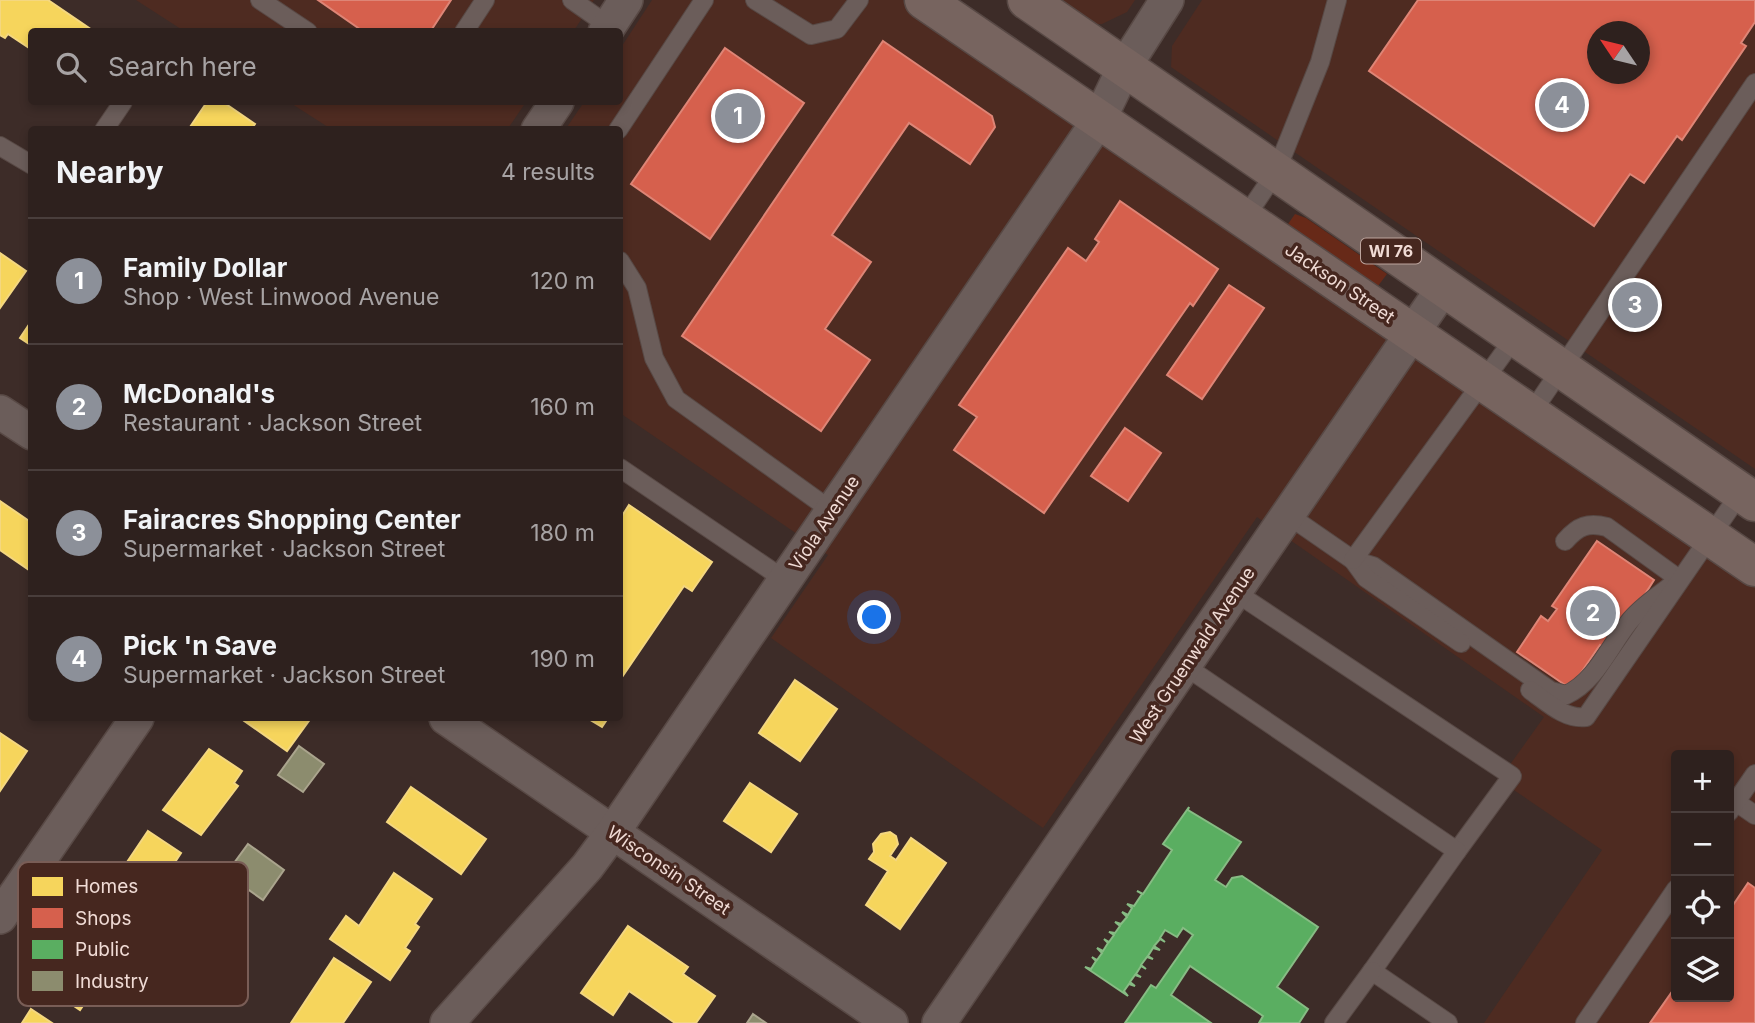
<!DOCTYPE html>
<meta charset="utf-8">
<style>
:root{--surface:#2e211e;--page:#362927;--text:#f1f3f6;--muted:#a7a3a4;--line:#493e3c;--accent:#8c9099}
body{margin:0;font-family:Inter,sans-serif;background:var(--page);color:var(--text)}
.controls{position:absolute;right:21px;bottom:21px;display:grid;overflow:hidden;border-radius:7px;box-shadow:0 4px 10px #0003}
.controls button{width:63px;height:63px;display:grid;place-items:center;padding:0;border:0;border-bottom:2px solid var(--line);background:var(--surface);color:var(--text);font:35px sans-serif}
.compass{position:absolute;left:1587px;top:21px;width:63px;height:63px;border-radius:50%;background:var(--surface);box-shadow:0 4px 10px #0003;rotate:305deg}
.you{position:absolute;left:875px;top:618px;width:24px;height:24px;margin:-18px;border:5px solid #fff;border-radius:50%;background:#1a73e8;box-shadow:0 0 0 10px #1a73e833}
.badge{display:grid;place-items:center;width:46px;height:46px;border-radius:50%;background:var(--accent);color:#fff;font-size:23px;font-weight:700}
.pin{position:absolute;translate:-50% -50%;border:4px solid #fff;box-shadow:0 2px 7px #0006}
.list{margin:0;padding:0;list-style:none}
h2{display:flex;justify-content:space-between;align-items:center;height:91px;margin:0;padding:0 28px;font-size:30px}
h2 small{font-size:23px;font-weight:400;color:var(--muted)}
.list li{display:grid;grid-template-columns:46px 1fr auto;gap:21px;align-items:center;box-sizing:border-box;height:126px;padding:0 28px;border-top:2px solid var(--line)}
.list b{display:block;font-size:26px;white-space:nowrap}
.list p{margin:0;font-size:23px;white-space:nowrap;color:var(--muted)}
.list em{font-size:23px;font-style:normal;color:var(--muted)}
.icon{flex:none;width:38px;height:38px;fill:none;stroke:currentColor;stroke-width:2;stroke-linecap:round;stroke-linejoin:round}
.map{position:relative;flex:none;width:1755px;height:1023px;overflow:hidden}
.search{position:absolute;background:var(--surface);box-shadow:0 4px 10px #0003;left:28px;top:28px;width:595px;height:77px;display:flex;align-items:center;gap:18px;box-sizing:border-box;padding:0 24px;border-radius:7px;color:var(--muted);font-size:26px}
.panel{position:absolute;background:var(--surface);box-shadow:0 4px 10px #0003;left:28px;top:126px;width:595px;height:595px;border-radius:7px}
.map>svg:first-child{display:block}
</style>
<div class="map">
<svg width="1755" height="1023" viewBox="0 0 1755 1023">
<rect width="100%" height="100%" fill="#3d2c28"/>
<!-- built -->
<g fill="#4e2b21" fill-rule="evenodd">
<polygon points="136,0 594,0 573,32 184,31"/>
<path d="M652,0H903L1755,586V1023H1484L1602,850L1499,780L1544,717L1257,517L1043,828L771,638L828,555L620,413V130H565L584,102H620V49ZM1676,755H1729V997H1676Z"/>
<polygon points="1055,0 1135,0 1127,12 1102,24 1093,24"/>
<path d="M1202,0H1755V469L1171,67L1172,46ZM1598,32H1640V74H1598Z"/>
<polygon points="289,102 526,102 507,130 331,129"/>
</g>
<!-- green -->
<polygon fill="#672918" points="1295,214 1306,218 1387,274 1378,286 1288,224"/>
<!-- homes -->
<g fill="#f6d55c" stroke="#f4d780" stroke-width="2">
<polygon points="0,0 48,0 95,32 32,32 32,50 8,34 5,38 0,35"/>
<polygon points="207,102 223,102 255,124 251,130 188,130"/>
<polygon points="0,253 26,271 0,308"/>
<polygon points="32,320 32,346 20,338"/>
<polygon points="0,501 32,523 32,572 0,550"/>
<polygon points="629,505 712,562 692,591 684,586 620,680 620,519"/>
<polygon points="795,680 837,709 800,761 759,733"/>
<polygon points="240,718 311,718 287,751"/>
<polygon points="587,718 608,718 602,727"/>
<polygon points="0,733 27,751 0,791"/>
<polygon points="209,749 242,771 234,783 238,786 201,835 163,810"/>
<polygon points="750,783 797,814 771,852 724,821"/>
<polygon points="411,787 486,839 461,874 387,822"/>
<polygon points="148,831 181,853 148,903 115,880"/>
<polygon points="890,832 896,836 898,844 890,856 896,860 911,838 946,863 900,929 866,905 888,871 869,859 874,852 873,844 881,834"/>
<polygon points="394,873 432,899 415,924 419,927 405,948 410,951 390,980 330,939 346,916 359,926"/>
<polygon points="94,917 127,940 80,1010 46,987 79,931 83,933"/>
<polygon points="628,926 688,967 683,974 715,996 696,1023 675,1023 629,991 613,1015 581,993"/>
<polygon points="334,958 371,982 343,1023 291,1023"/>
<polygon points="31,1009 52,1023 22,1023"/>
</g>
<!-- shops -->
<g fill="#d6604d" stroke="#de8576" stroke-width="2" fill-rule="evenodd">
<polygon points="318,0 451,0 430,32 364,32"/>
<path d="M1418,0H1755V22L1741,43L1746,46L1682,140L1677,136L1644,183L1630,174L1594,226L1369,71ZM1598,32H1640V74H1598Z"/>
<polygon points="883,41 992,116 995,127 970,164 909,123 832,235 871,262 825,329 870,360 821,431 682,336"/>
<polygon points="725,48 804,103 710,239 631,184"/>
<polygon points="1120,201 1218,269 1193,306 1190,303 1044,513 954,450 977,417 959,405 1068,248 1086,261 1099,242 1095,239"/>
<polygon points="1229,285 1264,308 1202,399 1167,375"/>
<polygon points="1125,428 1161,453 1128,501 1091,476"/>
<polygon points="1597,541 1654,580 1609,651 1600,645 1574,683 1565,685 1517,652 1541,616 1548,621 1557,609 1552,606"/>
<polygon points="1748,883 1755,888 1755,1023 1650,1023 1676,986 1676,997 1729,997 1729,911"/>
</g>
<!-- public -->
<polygon fill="#5aae61" stroke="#87bc84" stroke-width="2" points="1189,807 1188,810 1241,842 1215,880 1226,887 1232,878 1242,876 1318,927 1277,987 1308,1009 1299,1023 1259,1023 1263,1016 1190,966 1171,995 1211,1023 1125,1023 1151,985 1156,988 1193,935 1183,928 1177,937 1165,930 1160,938 1165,942 1160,939 1154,946 1160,950 1153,948 1148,956 1153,959 1147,957 1141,965 1146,969 1141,966 1136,974 1141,977 1135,975 1130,982 1135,986 1129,984 1124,991 1128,996 1085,967 1091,969 1096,961 1092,957 1097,960 1102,953 1097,948 1103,951 1108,943 1104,939 1109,942 1114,935 1109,932 1115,933 1120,926 1115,922 1121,924 1127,917 1122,912 1128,915 1132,908 1127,904 1134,906 1142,894 1137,891 1143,894 1172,850 1163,844"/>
<!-- industry -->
<g fill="#8c8c6e" stroke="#aaa48d" stroke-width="2">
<polygon points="299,746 324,764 303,792 278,775"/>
<polygon points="248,844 284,870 263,900 226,874"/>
<polygon points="753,1014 766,1023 747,1023"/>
</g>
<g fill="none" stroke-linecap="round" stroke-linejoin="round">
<defs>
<g id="service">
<polyline points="260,0 308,32"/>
<polyline points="572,0 609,26"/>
<polyline points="755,0 811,35 837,29 859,0"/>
<polyline points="464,32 485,0"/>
<polyline points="104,130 123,102"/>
<polyline points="618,130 704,0"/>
<polyline points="0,146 32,165"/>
<polyline points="1244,219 1276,172 1320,62 1337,0"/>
<polyline points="620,261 637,288 654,358 676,399 832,511"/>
<polyline points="1530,415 1755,83"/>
<polyline points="620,468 785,580"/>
<path d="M1288,515L1353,560L1373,566L1551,691L1566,695C1596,681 1609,647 1629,622C1642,605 1663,593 1679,579L1607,527C1588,522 1578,526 1565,541"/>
<polyline points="1353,560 1366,578 1461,643"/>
<polyline points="1353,560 1516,336"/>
<polyline points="1235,592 1512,776 1457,851"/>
<polyline points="1185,666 1457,851 1372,971 1448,1023"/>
<path d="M1530,690C1546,701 1565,720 1586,717L1741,492"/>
<polyline points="1736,802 1755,815"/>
<polyline points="1729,812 1755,774"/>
<polyline points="1334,1023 1372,971"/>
<polyline points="1585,1023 1676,889"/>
</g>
<g id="minor">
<polyline points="605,32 626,0"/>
<polyline points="538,130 557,102"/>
<polyline points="0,412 32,433"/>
<polyline points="446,718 891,1023"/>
<polyline points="0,917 137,718"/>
<polyline points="447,1023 587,867 613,832 1099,120 1125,66 1167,0"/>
<polyline points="939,1023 1444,287"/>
</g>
<g id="primary">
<polyline points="924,0 1755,567"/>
<polyline points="1027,0 1755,502"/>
</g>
</defs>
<!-- service casing -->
<use href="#service" stroke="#584945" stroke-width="20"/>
<!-- minor casing -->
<use href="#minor" stroke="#584945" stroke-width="36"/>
<!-- primary casing -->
<use href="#primary" stroke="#584945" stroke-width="41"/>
<!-- service -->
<use href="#service" stroke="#6b5d5a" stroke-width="18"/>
<!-- minor -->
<use href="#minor" stroke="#6b5d5a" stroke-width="33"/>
<!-- primary -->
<use href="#primary" stroke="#77645f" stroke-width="38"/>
</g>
<g text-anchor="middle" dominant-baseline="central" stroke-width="7" stroke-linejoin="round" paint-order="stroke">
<!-- shield labels -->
<rect fill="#46271f" stroke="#bda59e" stroke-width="2" x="1361" y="238.5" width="60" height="25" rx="5"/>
<g font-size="16" font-weight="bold" fill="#f0dbd5">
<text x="1391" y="251">WI 76</text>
</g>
<!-- street labels -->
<g font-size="18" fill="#f0dbd5" stroke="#46271f">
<text transform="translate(1340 283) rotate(34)">Jackson Street</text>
<text transform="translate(824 523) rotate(-56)">Viola Avenue</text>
<text transform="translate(1192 655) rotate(-56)">West Gruenwald Avenue</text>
<text transform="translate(669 870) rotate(34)">Wisconsin Street</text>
</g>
</g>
<!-- legend -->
<rect x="18" y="862" width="230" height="144" rx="10" fill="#46271f" stroke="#795d56" stroke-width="2"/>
<rect x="32" y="877" width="31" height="19" fill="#f6d55c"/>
<rect x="32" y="908" width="31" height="20" fill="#d6604d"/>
<rect x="32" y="940" width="31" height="19" fill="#5aae61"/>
<rect x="32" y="971" width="31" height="20" fill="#8c8c6e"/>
<g font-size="19" fill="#f0dbd5">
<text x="75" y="893">Homes</text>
<text x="75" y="925">Shops</text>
<text x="75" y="956">Public</text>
<text x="75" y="988">Industry</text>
</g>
</svg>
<div class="controls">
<button>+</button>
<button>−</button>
<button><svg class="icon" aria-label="locate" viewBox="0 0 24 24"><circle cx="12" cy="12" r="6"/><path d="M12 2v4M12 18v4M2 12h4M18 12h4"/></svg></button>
<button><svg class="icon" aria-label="layers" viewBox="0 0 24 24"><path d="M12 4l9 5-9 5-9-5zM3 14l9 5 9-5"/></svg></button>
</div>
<svg class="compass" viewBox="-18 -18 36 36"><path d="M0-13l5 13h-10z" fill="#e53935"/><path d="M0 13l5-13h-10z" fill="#a7a3a4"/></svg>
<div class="you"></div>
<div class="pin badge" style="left:738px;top:116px">1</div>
<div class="pin badge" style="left:1593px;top:613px">2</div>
<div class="pin badge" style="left:1635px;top:305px">3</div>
<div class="pin badge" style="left:1562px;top:105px">4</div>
<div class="search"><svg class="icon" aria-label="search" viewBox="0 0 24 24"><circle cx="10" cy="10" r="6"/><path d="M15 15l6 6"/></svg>Search here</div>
<section class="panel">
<h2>Nearby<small>4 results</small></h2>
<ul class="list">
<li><span class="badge">1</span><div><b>Family Dollar</b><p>Shop · West Linwood Avenue</p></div><em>120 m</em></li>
<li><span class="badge">2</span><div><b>McDonald's</b><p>Restaurant · Jackson Street</p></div><em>160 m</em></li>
<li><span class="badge">3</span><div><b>Fairacres Shopping Center</b><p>Supermarket · Jackson Street</p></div><em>180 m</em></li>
<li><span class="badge">4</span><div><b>Pick 'n Save</b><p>Supermarket · Jackson Street</p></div><em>190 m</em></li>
</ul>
</section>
</div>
